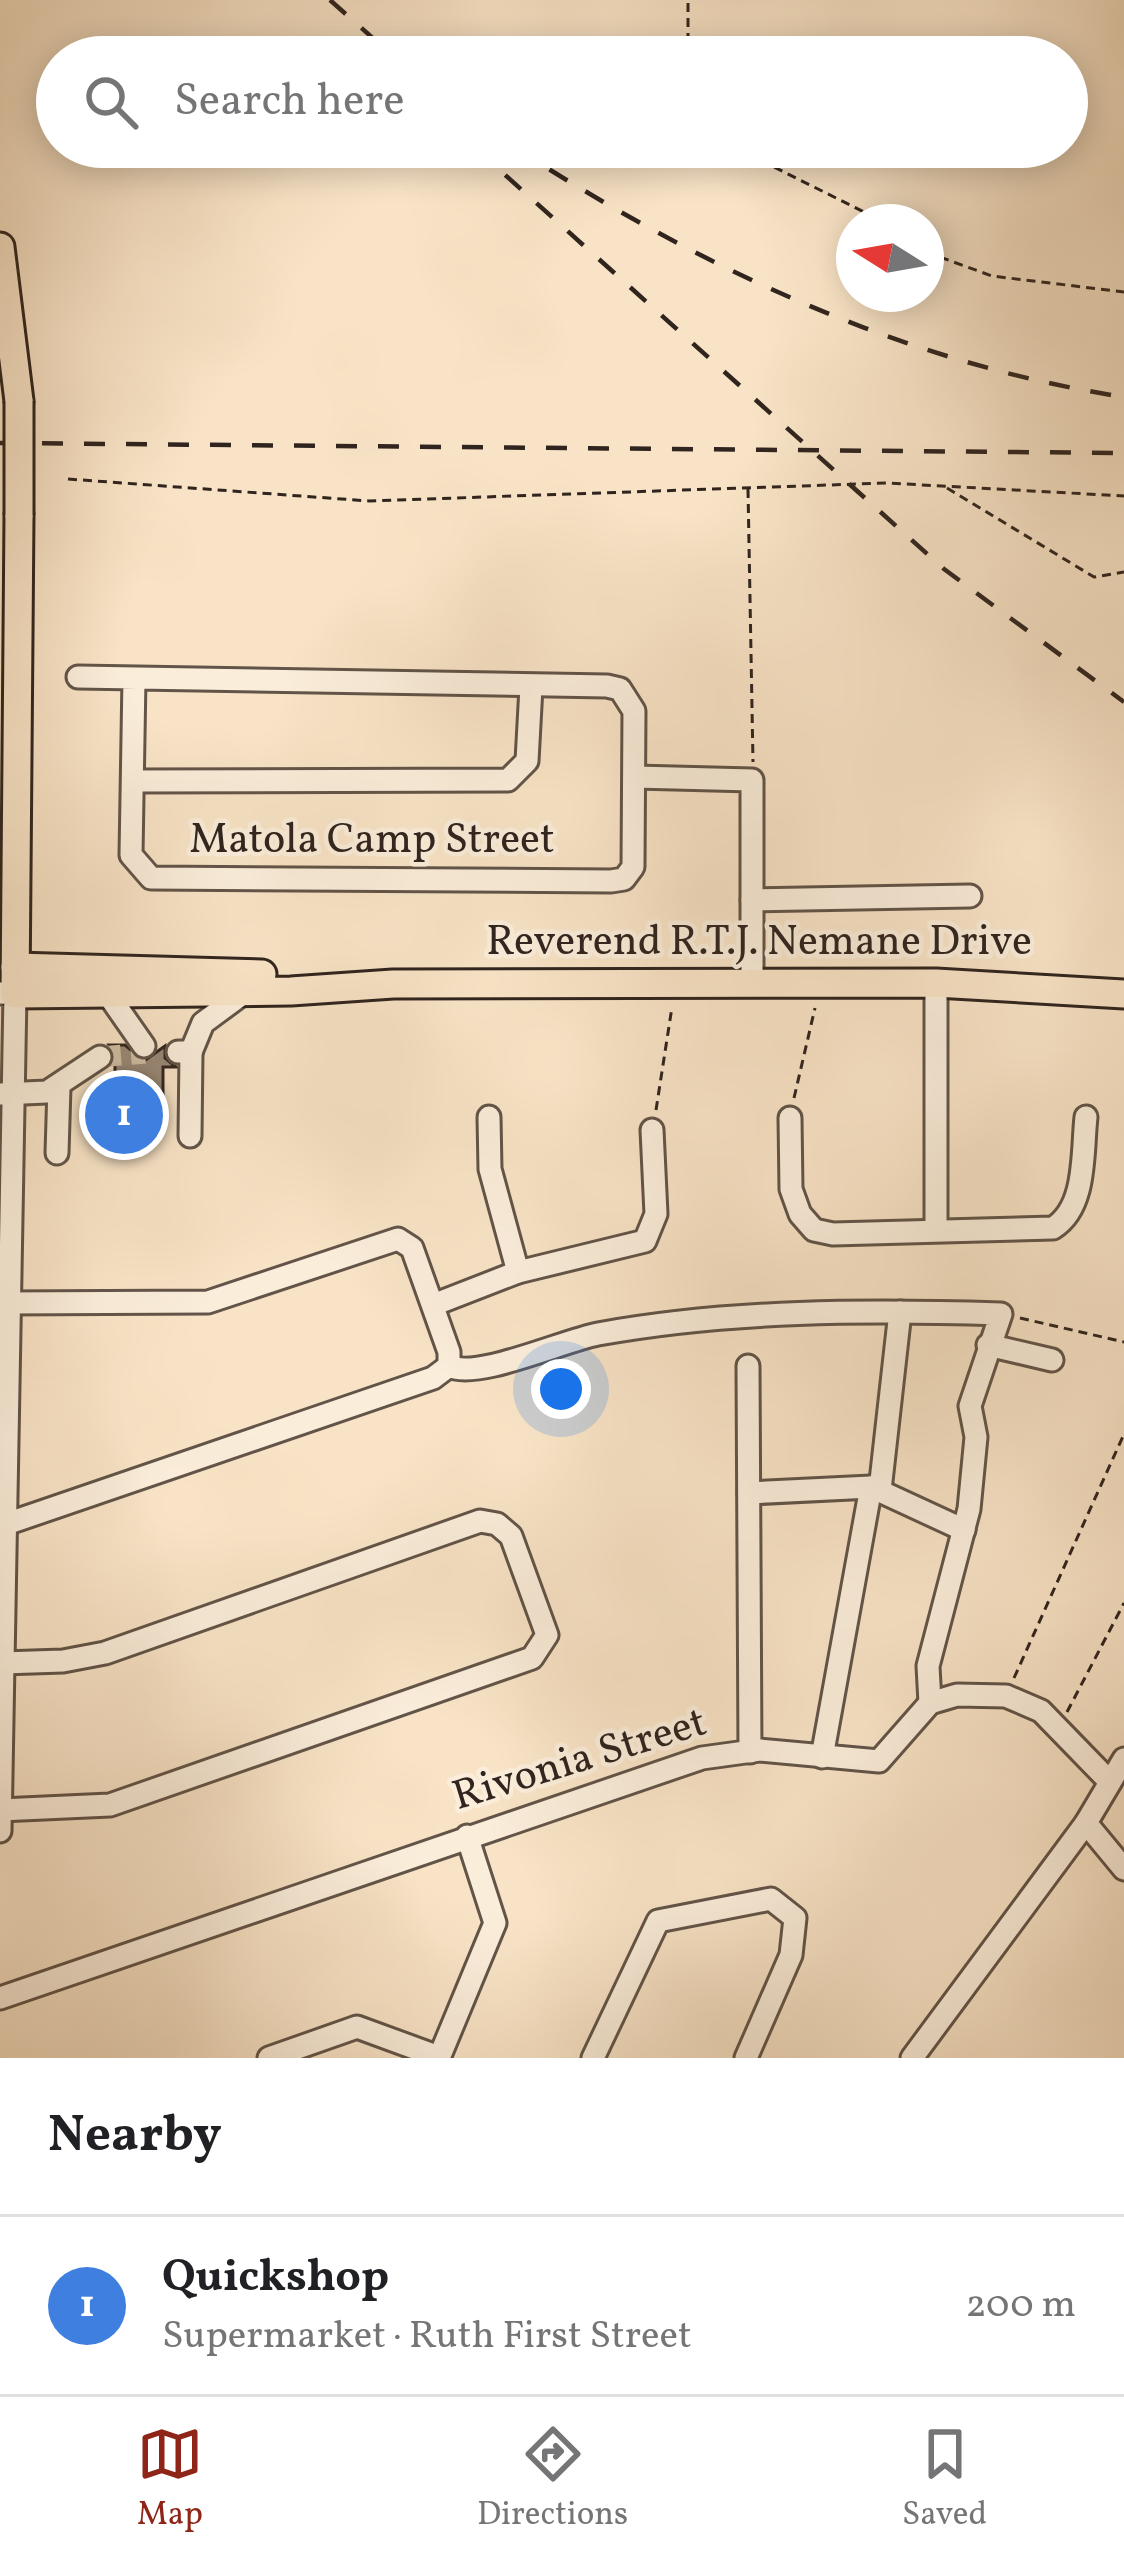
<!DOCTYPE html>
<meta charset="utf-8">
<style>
:root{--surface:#fff;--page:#f2f2f2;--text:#202124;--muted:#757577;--line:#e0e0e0;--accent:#8f2418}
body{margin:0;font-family:Vollkorn,serif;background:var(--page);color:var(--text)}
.compass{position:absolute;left:836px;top:204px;width:108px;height:108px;border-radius:50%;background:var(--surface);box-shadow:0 6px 30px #0003;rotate:281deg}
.you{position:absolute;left:561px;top:1389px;width:42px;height:42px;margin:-30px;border:9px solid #fff;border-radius:50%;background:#1a73e8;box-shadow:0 0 0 18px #1a73e833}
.badge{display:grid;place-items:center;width:78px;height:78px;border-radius:50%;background:var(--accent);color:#fff;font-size:39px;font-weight:700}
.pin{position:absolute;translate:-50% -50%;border:6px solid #fff;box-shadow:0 3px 12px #0006}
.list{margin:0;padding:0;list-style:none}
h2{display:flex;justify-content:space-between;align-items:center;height:156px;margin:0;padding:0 48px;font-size:51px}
h2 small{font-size:39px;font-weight:400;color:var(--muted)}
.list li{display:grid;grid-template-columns:78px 1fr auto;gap:36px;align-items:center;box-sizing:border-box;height:180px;padding:0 48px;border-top:3px solid var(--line)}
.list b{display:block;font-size:45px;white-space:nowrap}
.list p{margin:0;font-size:39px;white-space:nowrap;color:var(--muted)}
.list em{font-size:39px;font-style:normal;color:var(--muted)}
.icon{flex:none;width:66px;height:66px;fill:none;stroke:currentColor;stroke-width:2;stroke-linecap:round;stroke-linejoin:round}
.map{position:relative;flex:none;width:1124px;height:2058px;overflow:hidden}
.search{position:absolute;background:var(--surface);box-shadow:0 6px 30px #0003;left:36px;right:36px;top:36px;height:132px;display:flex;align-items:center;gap:30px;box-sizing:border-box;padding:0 42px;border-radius:66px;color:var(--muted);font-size:45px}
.sheet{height:336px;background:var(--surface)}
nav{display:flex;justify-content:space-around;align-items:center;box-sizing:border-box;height:168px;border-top:3px solid var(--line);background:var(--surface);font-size:33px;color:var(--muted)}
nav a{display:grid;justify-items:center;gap:6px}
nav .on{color:var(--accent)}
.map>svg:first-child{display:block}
</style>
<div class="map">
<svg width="1124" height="2058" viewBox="0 0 1124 2058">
<rect width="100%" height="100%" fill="#f8e3c6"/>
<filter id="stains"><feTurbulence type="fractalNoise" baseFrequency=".00167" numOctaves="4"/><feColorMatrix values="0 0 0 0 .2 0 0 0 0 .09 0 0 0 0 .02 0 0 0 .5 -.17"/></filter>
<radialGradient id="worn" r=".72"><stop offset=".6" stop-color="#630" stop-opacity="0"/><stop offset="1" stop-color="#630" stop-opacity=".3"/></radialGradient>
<!-- building -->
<polygon fill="#988775" stroke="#30241e" stroke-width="3" points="109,1045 125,1045 144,1061 165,1046 165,1058 176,1067 163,1067 163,1102 115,1101 115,1055"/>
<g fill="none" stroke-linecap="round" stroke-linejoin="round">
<!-- minor-tunnel -->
<polyline stroke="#d0bda4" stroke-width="21" stroke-dasharray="21 10" stroke-linecap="butt" points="100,1057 145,1053"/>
<defs>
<g id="minor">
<polyline points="78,677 607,686 620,689 634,711 633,867 624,879 611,881 151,878 131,855 134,678"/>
<polyline points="635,777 752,780 752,985"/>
<polyline points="133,781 508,780 527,761 531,687"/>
<polyline points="752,900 970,896"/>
<polyline points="0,993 15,994 0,1831"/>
<polyline points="107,993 144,1046"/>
<polyline points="178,1052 191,1052 203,1023 245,992"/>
<polyline points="1,1094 47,1092 100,1057"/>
<polyline points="489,1117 490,1169 518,1272"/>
<path d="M790,1118L791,1189L800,1214L814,1230L833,1234L1053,1228C1087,1207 1082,1152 1086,1117"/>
<polyline points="190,1136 191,1052"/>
<polyline points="57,1153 59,1087"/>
<polyline points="936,1230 936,983"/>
<polyline points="5,1303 208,1302 398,1239 412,1248 449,1352 449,1366"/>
<polyline points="433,1305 518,1272 645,1241 656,1214 652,1130"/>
<polyline points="988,1345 1052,1360"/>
<path d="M449,1366C477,1380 562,1341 598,1334C730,1310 867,1310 1001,1314L970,1406L976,1437L969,1509L928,1666L930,1703"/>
<polyline points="748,1366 750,1752"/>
<polyline points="880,1490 900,1312"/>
<polyline points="749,1493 871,1487 964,1530"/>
<polyline points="0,1526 433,1378 449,1366"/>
<polyline points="822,1757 871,1487"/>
<polyline points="1124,1759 1086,1823 1124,1869"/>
<polyline points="0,1810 110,1805 532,1658 547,1635 511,1536 497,1524 480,1521 105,1653 63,1661 2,1663"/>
<polyline points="0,1998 702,1758 760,1750 879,1761 930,1703 957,1695 1006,1696 1041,1711 1110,1782"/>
<polyline points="269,2058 357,2027 439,2057"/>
<polyline points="439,2058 495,1923 467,1836"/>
<polyline points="593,2058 658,1921 771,1899 795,1918 791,1955 746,2058"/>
<polyline points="912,2058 1086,1823"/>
</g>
<g id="major">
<polyline points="0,247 19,401"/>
<polyline points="19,515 15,994 291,991 393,984 936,983 1124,994"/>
<polyline points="15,967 262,974"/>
</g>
</defs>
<!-- minor casing -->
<use href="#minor" stroke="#625448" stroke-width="27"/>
<!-- major casing -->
<use href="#major" stroke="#30241e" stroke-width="33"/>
<!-- path -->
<g stroke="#30241e" stroke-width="3" stroke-dasharray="9 6" stroke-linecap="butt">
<polyline points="688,57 688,0"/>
<polyline points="734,147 884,222"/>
<polyline points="926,252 992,276 1124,292"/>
<polyline points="68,479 369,501 887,483 1124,496"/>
<polyline points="947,488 1094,577 1124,572"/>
<polyline points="748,489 753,762"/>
<polyline points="794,1098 815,1008"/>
<polyline points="656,1110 672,1007"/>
<polyline points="1020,1318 1124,1342"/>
<polyline points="1014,1678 1124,1434"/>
<polyline points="1067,1712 1124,1603"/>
</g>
<!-- minor -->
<use href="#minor" stroke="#faedda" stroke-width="21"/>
<!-- major -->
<use href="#major" stroke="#f8e3c6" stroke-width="27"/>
<!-- rail -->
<g stroke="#30241e" stroke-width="4.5" stroke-dasharray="21 21" stroke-linecap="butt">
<polyline points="330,0 394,57"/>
<polyline points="474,147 944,569 1124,702"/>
<path d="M514,147C700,267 903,363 1124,397"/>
<polyline points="0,443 1124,453"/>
</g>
<defs>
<polyline id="major-bridge" points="19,515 19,401"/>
</defs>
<!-- major-bridge casing -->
<use href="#major-bridge" stroke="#30241e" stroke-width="33" stroke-linecap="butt"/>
<!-- major-bridge -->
<use href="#major-bridge" stroke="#f8e3c6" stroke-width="27"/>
</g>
<g text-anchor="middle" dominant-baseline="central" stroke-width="9" stroke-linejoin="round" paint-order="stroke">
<!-- street labels -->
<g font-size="42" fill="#30241e" stroke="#faedda">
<text x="372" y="841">Matola Camp Street</text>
<text x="759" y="943">Reverend R.T.J. Nemane Drive</text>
<text transform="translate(580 1761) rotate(-17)">Rivonia Street</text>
</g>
</g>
<rect width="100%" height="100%" filter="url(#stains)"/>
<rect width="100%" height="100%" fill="url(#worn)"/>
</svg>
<svg class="compass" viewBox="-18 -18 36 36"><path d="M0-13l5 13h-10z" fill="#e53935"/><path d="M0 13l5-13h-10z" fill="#757577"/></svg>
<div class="you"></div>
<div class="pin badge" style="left:124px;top:1115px;background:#3f7fe0">1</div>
<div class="search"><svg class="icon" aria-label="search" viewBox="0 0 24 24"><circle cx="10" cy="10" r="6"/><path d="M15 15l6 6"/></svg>Search here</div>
</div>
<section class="sheet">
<h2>Nearby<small></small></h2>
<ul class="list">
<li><span class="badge" style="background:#3f7fe0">1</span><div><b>Quickshop</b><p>Supermarket · Ruth First Street</p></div><em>200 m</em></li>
</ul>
</section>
<nav>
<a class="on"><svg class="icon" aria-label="map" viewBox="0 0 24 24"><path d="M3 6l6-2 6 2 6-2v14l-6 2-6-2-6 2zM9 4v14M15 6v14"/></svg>Map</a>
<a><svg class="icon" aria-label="directions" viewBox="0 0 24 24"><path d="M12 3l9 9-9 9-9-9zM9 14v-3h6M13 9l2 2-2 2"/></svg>Directions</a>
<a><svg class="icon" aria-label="saved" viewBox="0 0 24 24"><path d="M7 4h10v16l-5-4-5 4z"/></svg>Saved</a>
</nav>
